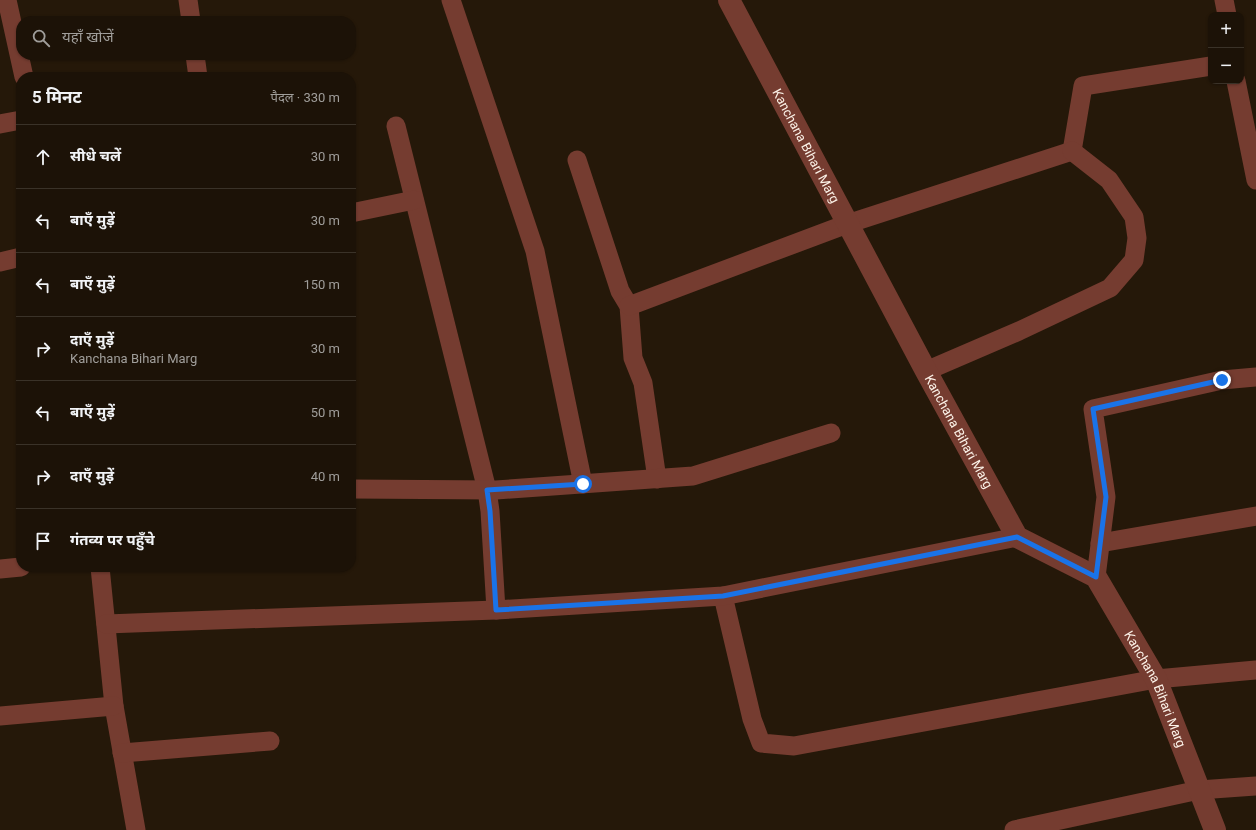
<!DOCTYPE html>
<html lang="hi">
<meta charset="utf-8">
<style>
:root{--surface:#1c1207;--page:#251b11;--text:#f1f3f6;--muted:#a09e9b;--line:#3a3228}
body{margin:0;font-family:Roboto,"Noto Sans Devanagari",sans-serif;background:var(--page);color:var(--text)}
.controls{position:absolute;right:12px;top:12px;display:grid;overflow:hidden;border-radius:8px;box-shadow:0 1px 3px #0004}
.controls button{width:36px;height:36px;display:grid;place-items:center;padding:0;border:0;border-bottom:1px solid var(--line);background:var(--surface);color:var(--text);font:20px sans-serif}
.stop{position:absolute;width:12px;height:12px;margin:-9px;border:3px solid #1a73e8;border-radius:50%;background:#fff}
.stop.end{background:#1a73e8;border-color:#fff;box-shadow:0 1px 4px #0008}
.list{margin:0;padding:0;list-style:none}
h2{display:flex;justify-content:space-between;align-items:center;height:52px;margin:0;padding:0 16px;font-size:17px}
h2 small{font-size:13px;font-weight:400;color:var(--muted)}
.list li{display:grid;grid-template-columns:26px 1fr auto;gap:12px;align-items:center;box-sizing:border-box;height:64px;padding:0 16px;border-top:1px solid var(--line)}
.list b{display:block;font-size:15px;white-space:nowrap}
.list p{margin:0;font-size:13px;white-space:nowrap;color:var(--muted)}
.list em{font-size:13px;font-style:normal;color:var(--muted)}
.icon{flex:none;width:22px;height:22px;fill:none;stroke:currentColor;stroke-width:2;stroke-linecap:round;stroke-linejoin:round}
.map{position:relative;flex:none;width:1256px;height:830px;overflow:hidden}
.search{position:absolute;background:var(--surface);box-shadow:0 1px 3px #0004;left:16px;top:16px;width:340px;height:44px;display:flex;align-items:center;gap:10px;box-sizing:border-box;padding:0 14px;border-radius:16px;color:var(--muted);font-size:15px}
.panel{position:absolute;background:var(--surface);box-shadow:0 1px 3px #0004;left:16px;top:72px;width:340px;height:500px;border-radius:16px}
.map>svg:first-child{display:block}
</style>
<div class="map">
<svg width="1256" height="830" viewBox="0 0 1256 830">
<rect width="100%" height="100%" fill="#251809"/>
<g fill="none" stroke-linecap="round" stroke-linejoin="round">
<!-- minor -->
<g stroke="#753c30" stroke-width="19">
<polyline points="7,0 24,77"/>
<polyline points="188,0 191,21"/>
<polyline points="451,0 535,251 583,484"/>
<polyline points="1224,0 1227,15"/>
<polyline points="195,55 198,77"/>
<polyline points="1236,81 1256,180"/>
<polyline points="0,124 21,120"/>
<polyline points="396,126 487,490 490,511 496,610"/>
<polyline points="1072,151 1083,86 1211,66"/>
<polyline points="577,160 620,291 629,306 633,358 643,383 657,479"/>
<polyline points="351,213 414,200"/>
<polyline points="0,262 21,257"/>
<polyline points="629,306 847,224 1072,151"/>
<polyline points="926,371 1019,331 1110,288 1134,260 1137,238 1134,217 1109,180 1072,151"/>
<polyline points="351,489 496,490 693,476 831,433"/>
<polyline points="1100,543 1256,516"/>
<polyline points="100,567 114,706 136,830"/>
<polyline points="0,569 21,567"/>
<polyline points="1096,577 1106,497 1093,409 1222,380 1256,377"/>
<polyline points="723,596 752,719 761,743 794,746 1156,679 1256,670"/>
<polyline points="106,624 496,610 723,596 1017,537"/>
<polyline points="0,716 114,706"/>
<polyline points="122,753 270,741"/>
<polyline points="1014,830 1199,790 1256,786"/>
</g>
<!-- tertiary -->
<path stroke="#753c30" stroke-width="22" id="s1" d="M729,0L926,371L1017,537L1096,577L1156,679L1215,830"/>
</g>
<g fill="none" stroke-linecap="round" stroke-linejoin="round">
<!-- route -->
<polyline stroke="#1a73e8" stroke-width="5" points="583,484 487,490 490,511 496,610 723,596 1017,537 1096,577 1106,497 1093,409 1222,380"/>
</g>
<g text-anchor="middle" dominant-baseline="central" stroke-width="4" stroke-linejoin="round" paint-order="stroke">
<!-- street labels -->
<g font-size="13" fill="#fcf2e8" stroke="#0a0502">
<text stroke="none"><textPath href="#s1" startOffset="165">Kanchana Bihari Marg</textPath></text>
<text stroke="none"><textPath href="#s1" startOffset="489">Kanchana Bihari Marg</textPath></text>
<text stroke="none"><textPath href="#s1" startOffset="825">Kanchana Bihari Marg</textPath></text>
</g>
</g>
</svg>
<div class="controls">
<button>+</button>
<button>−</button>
</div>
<div class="stop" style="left:583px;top:484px"></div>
<div class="stop end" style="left:1222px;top:380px"></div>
<div class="search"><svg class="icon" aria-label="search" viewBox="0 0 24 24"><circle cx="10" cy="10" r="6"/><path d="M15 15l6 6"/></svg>यहाँ खोजें</div>
<section class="panel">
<h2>5 मिनट<small>पैदल · 330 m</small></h2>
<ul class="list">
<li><svg class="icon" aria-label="ahead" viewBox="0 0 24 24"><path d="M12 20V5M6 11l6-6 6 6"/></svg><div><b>सीधे चलें</b></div><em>30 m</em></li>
<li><svg class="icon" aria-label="left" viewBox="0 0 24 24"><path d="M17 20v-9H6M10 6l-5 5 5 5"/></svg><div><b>बाएँ मुड़ें</b></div><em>30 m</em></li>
<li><svg class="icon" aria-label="left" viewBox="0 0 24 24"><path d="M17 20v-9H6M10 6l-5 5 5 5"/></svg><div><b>बाएँ मुड़ें</b></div><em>150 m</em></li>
<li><svg class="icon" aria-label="right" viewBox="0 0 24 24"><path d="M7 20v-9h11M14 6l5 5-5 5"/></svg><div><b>दाएँ मुड़ें</b><p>Kanchana Bihari Marg</p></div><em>30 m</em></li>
<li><svg class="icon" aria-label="left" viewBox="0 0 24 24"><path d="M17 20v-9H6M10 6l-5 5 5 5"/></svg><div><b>बाएँ मुड़ें</b></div><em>50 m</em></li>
<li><svg class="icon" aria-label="right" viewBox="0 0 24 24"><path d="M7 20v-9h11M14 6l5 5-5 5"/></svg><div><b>दाएँ मुड़ें</b></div><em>40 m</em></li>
<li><svg class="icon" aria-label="arrive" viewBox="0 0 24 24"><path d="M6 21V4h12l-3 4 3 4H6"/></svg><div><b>गंतव्य पर पहुँचे</b></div></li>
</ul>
</section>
</div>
